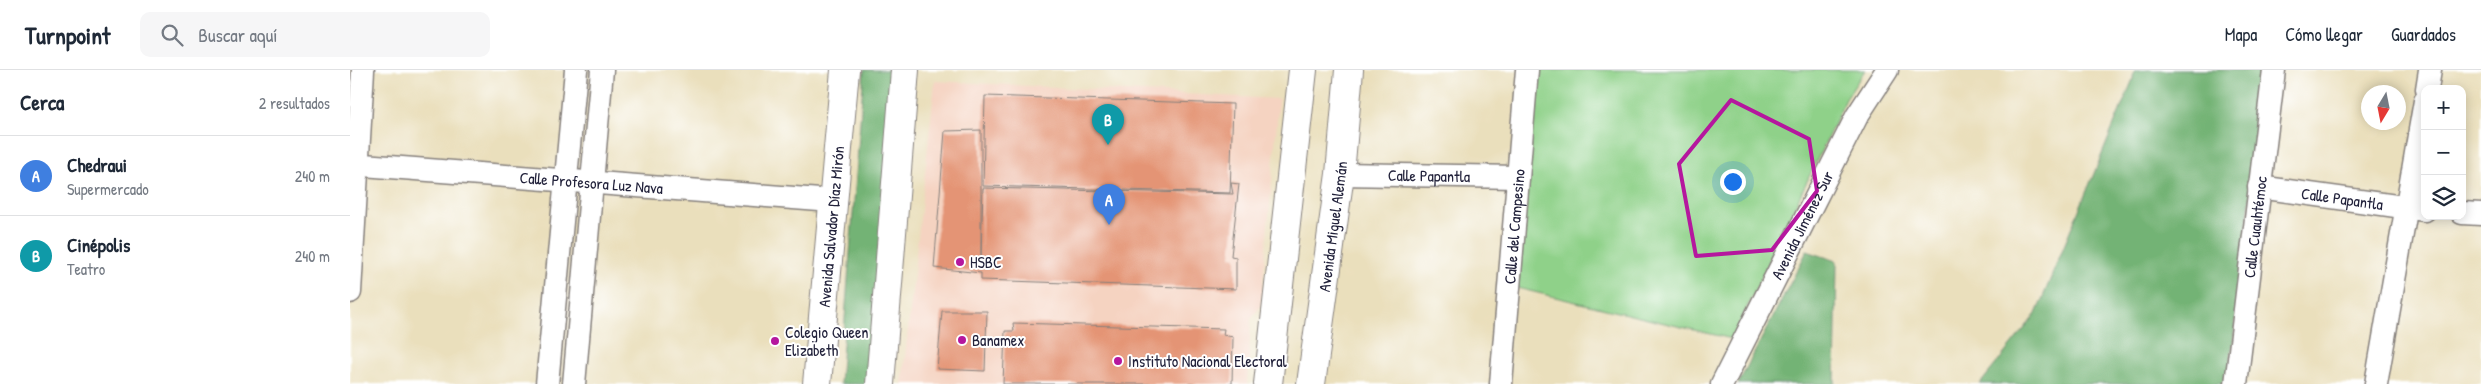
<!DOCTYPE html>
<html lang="es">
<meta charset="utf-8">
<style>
:root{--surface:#fff;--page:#f6f6f7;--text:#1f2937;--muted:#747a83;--line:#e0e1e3;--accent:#d93025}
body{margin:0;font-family:"Patrick Hand",sans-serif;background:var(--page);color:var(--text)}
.controls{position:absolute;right:15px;top:15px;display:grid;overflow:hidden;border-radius:10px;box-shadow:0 2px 12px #0003}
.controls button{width:45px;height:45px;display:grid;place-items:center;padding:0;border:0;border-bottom:1px solid var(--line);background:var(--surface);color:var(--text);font:25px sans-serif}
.compass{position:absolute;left:2011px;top:15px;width:45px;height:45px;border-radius:50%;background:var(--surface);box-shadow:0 2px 12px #0003;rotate:190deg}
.you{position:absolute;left:1382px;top:111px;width:18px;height:18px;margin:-12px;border:4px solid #fff;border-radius:50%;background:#1a73e8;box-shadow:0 0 0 8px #1a73e833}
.badge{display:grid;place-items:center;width:32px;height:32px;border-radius:50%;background:var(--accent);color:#fff;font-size:16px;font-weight:700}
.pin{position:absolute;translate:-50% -41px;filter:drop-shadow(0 1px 2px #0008)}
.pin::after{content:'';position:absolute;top:26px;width:18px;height:15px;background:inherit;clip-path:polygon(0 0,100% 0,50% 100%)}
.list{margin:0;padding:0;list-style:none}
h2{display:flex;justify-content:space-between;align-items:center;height:65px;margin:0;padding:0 20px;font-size:21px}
h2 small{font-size:16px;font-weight:400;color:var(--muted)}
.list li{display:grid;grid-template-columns:32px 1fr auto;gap:15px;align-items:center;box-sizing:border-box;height:80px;padding:0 20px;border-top:1px solid var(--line)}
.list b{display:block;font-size:19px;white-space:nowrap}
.list p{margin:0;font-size:16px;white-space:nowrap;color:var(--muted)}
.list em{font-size:16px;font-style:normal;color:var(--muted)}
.icon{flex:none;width:28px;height:28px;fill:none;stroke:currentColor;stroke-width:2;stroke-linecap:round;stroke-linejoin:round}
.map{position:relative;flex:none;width:2131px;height:314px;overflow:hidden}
header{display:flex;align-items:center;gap:30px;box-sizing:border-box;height:70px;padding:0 25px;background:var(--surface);border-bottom:1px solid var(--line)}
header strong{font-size:24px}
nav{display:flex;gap:28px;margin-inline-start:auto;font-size:18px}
.search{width:350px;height:45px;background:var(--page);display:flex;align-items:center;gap:12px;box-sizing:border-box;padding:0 18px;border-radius:10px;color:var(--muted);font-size:19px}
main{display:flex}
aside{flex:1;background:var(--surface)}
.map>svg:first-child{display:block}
</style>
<header>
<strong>Turnpoint</strong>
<div class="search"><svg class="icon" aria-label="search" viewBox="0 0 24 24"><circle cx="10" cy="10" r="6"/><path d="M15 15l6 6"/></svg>Buscar aquí</div>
<nav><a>Mapa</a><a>Cómo llegar</a><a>Guardados</a></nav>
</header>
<main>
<aside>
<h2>Cerca<small>2 resultados</small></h2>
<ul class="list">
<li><span class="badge" style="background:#3f7fe0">A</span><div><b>Chedraui</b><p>Supermercado</p></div><em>240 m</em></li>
<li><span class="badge" style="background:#0f9aa8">B</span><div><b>Cinépolis</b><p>Teatro</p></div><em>240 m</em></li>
</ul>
</aside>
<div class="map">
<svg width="2131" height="314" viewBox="0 0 2131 314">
<rect width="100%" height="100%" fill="#fff"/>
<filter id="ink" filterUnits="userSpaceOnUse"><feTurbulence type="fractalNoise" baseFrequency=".02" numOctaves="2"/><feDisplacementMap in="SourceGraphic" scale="10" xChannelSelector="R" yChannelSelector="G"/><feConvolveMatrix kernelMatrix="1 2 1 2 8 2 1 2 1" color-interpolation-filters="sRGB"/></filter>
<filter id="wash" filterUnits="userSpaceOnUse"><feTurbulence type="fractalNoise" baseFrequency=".0096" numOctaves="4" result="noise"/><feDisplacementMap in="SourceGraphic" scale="20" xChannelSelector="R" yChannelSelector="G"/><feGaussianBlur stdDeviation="1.12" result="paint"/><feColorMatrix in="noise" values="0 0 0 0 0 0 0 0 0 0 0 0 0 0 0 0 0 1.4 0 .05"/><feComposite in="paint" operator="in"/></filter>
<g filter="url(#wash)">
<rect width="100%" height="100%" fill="#eadfbc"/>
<!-- built -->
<polygon fill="#f5d3c1" points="585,11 929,29 911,236 901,248 897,314 552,314"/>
<!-- green -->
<polygon fill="#8fd189" stroke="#587a62" points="1185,0 1515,0 1496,29 1382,269 1167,218"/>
<!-- forest -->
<g fill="#73b375" stroke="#4a6a58">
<polygon points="514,0 546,0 519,314 490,314"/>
<polygon points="1784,0 1915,0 1878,314 1630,314 1686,244 1783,9"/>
<polygon points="1457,181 1487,191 1485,314 1388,314"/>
</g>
<g id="blocks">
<!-- building -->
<g fill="#e49475">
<polygon points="635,26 883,34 880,123 633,116"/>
<polygon points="631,60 631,186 633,118 883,124 881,113 889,114 881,186 886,187 886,219 631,210 631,203 584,198 595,61"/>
<polygon points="592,241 637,241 635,301 587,299"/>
<polygon points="663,253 874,259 873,265 883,267 882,314 653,314 655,261 664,261"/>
</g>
</g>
</g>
<g filter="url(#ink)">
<use href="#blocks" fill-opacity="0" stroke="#86807c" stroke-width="1"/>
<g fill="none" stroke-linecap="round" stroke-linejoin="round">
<defs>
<g id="minor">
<polyline points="2077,19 2080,0"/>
<path id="s1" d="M0,94L483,131"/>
<path id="s2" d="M990,104L1168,107"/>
<path id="s3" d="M1909,117L2075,140"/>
<polyline points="2112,143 2131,144"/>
<polyline points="0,222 13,0"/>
<polyline points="197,314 226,0"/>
<polyline points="224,314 252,0"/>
<path id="s4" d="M1151,314L1177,0"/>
<path id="s5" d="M1372,314L1507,46L1537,0"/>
<path id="s6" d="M1886,314L1924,0"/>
<polyline points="2026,314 2075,31"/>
</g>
<g id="major">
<path id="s7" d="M467,314L495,0"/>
<polyline points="530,314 555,0"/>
<polyline points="918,314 953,0"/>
<path id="s8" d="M961,314L990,104L999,0"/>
</g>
</defs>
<!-- minor casing -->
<use href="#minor" stroke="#86807c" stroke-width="25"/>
<!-- major casing -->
<use href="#major" stroke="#86807c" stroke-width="30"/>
<!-- minor -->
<use href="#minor" stroke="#fff" stroke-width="22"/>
<!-- major -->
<use href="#major" stroke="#fff" stroke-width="28"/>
</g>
</g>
<!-- marked area -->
<path fill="none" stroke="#b5179e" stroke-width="4" stroke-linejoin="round" d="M1381,30L1459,69L1467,121L1422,180L1346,186L1329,94Z"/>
<!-- markers -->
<g fill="#b5179e" stroke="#fff" stroke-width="2">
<circle cx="610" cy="192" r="5"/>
<circle cx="612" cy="270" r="5"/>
<circle cx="425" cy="271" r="5"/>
<circle cx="768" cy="291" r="5"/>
</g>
<g text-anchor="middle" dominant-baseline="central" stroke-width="4" stroke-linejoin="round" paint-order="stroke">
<!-- street labels -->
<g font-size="16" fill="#22223b" stroke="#fff">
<text stroke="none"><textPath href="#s2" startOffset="89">Calle Papantla</textPath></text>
<text stroke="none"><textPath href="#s1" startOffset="242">Calle Profesora Luz Nava</textPath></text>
<text stroke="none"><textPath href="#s3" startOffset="84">Calle Papantla</textPath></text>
<text stroke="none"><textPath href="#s5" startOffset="178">Avenida Jiménez Sur</textPath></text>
<text stroke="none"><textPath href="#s7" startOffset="158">Avenida Salvador Díaz Mirón</textPath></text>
<text stroke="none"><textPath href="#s8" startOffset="159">Avenida Miguel Alemán</textPath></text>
<text stroke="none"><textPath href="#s4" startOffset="158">Calle del Campesino</textPath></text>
<text stroke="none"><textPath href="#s6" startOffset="158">Calle Cuauhtémoc</textPath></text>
</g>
<!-- poi labels -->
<g font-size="16" fill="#22223b" stroke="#fff" text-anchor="start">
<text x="620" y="192">HSBC</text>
<text x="435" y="262">Colegio Queen<tspan x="435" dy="18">Elizabeth</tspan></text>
<text x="622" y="270">Banamex</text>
<text x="778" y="291">Instituto Nacional Electoral</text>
</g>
</g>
</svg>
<div class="controls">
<button>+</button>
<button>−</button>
<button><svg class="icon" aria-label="layers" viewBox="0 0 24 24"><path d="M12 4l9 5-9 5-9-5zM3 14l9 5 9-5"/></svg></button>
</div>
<svg class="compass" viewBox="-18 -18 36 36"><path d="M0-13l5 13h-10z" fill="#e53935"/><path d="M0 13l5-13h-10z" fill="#747a83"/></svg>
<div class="you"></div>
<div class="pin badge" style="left:759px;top:155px;background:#3f7fe0">A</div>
<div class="pin badge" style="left:758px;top:75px;background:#0f9aa8">B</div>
</div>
</main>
